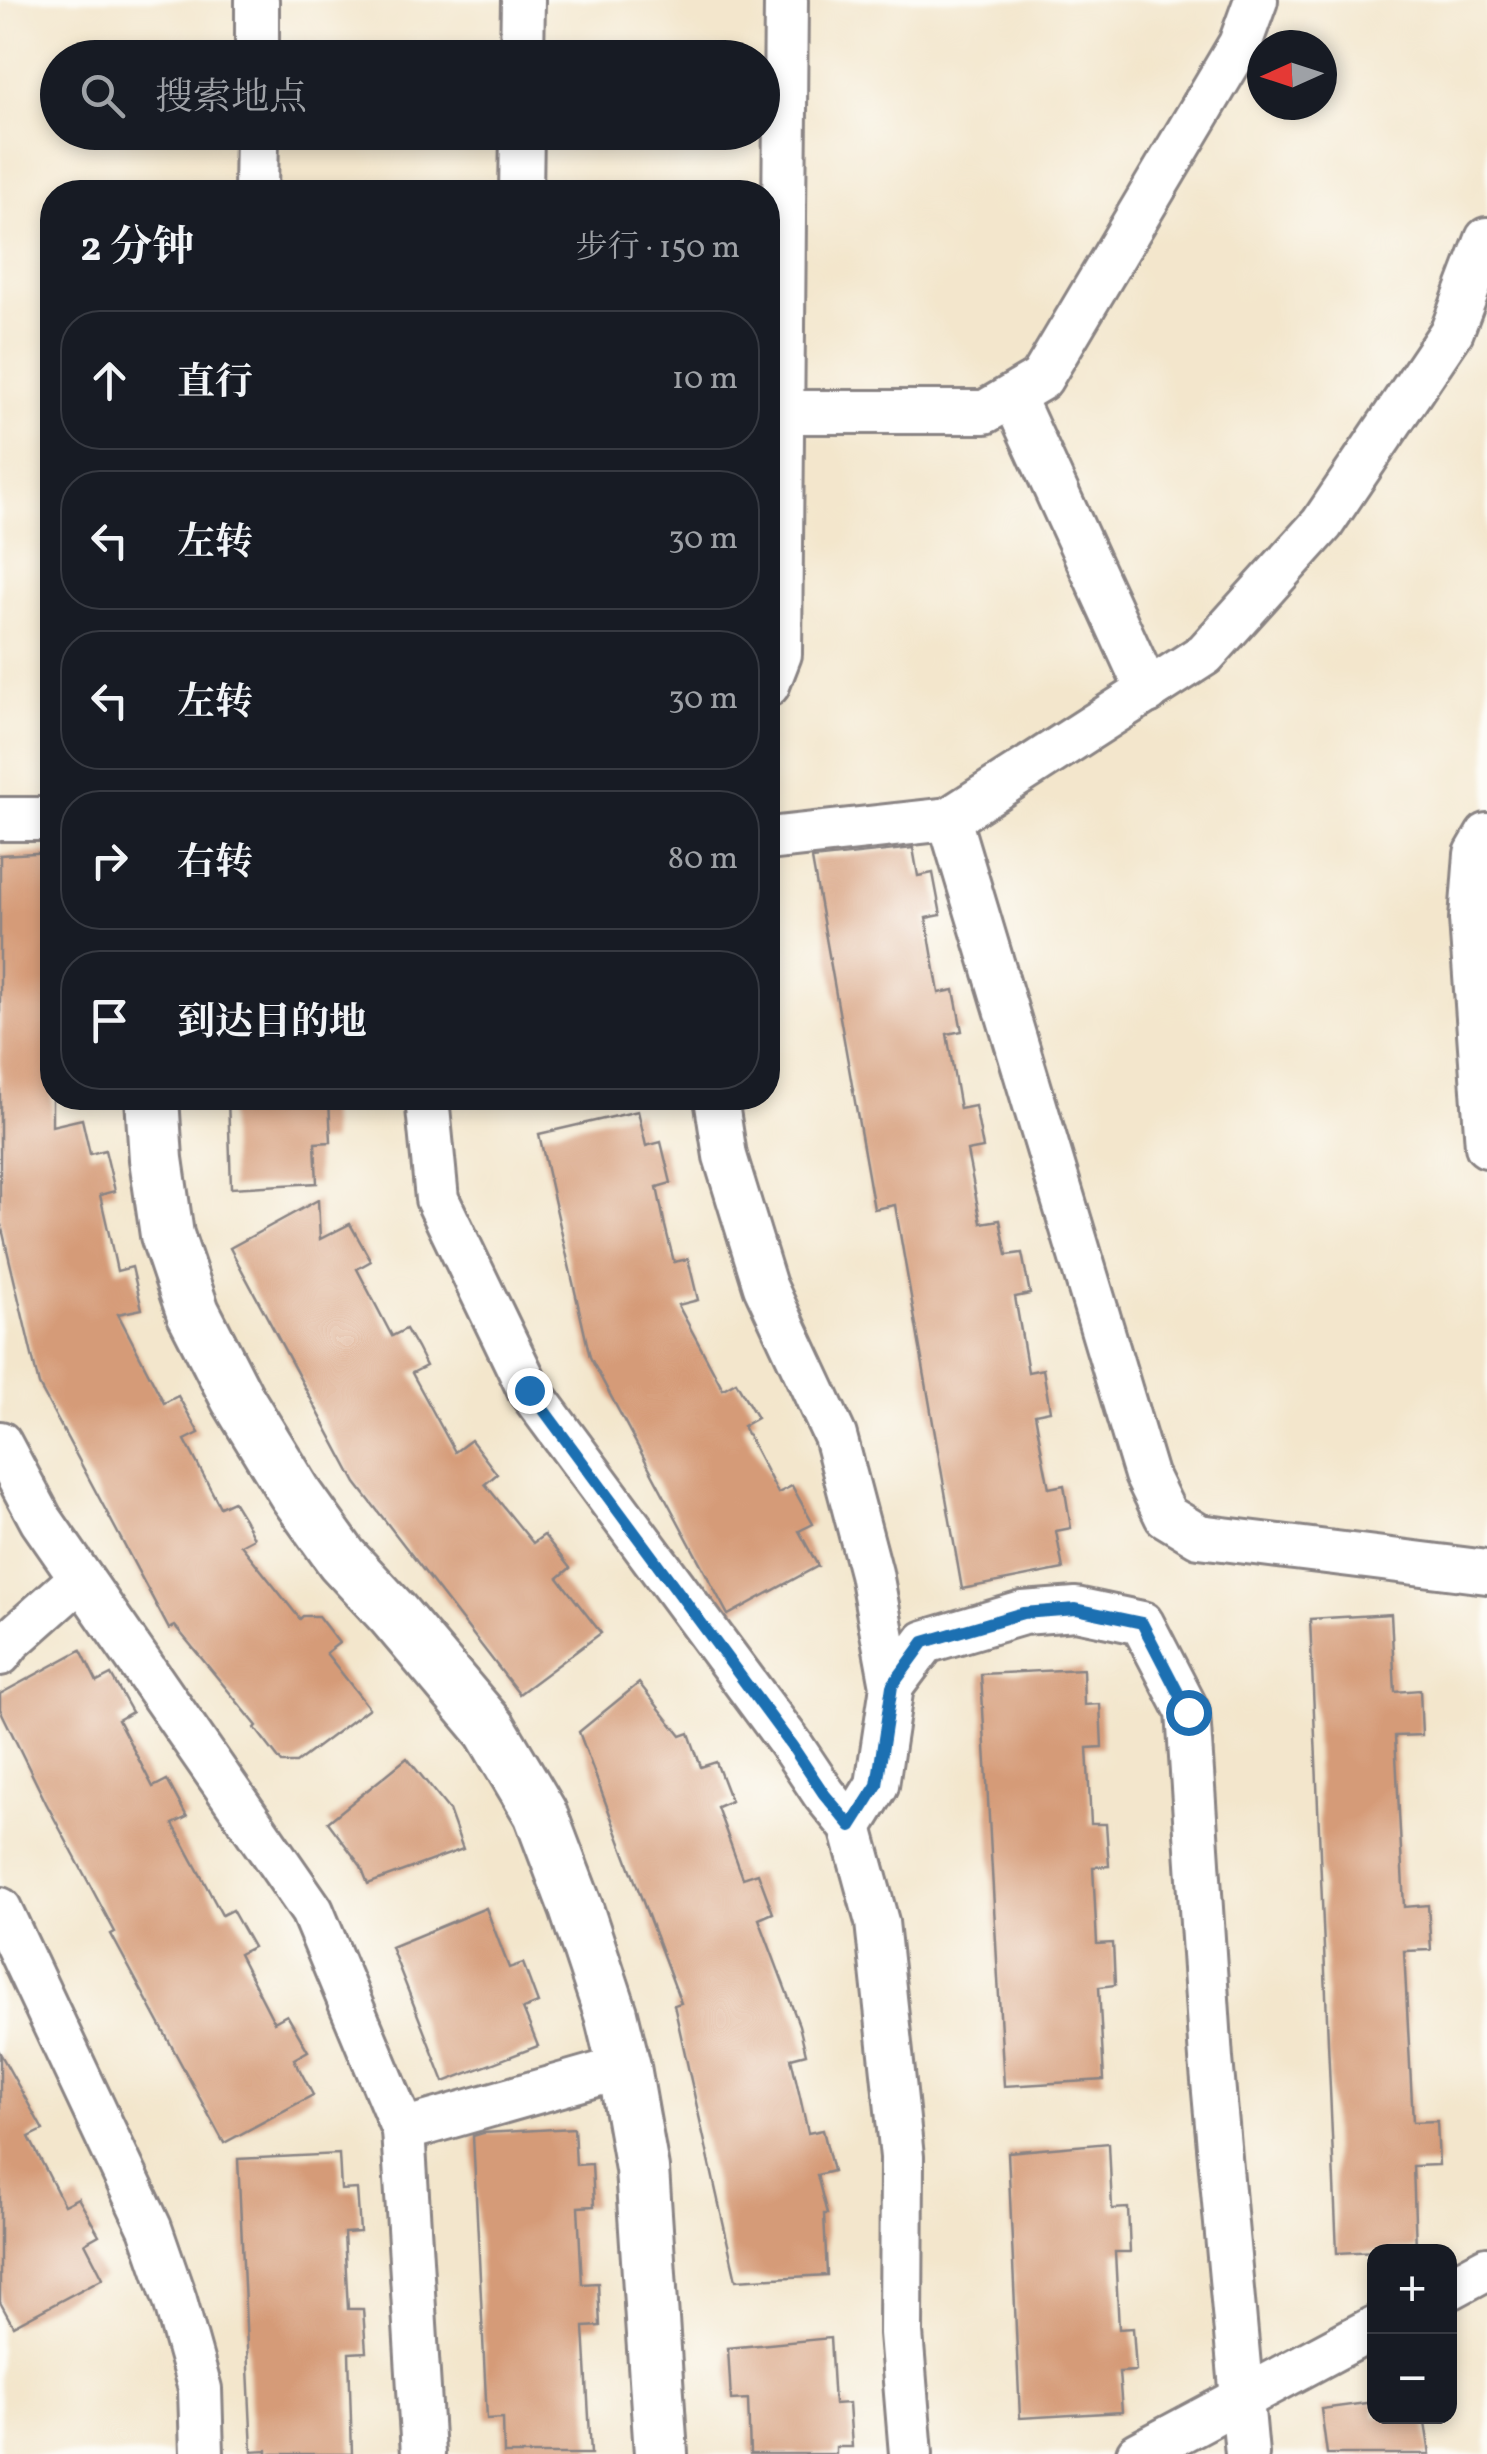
<!DOCTYPE html>
<html lang="zh">
<meta charset="utf-8">
<style>
:root{--surface:#171b24;--page:#20242c;--text:#f1f3f6;--muted:#9ea1a6;--line:#363941}
body{margin:0;font-family:Vollkorn,"Noto Serif SC",serif;background:var(--page);color:var(--text)}
.controls{position:absolute;right:30px;bottom:30px;display:grid;overflow:hidden;border-radius:20px;box-shadow:0 5px 15px #0003}
.controls button{width:90px;height:90px;display:grid;place-items:center;padding:0;border:0;border-bottom:2px solid var(--line);background:var(--surface);color:var(--text);font:50px sans-serif}
.compass{position:absolute;left:1247px;top:30px;width:90px;height:90px;border-radius:50%;background:var(--surface);box-shadow:0 5px 15px #0003;rotate:267deg}
.stop{position:absolute;width:30px;height:30px;margin:-22px;border:8px solid #1f6fb2;border-radius:50%;background:#fff}
.stop.end{background:#1f6fb2;border-color:#fff;box-shadow:0 2px 10px #0008}
.list{margin:0;padding:0;list-style:none}
h2{display:flex;justify-content:space-between;align-items:center;height:130px;margin:0;padding:0 40px;font-size:42px}
h2 small{font-size:32px;font-weight:400;color:var(--muted)}
.list li{display:grid;grid-template-columns:65px 1fr auto;gap:30px;align-items:center;box-sizing:border-box;height:140px;margin:0 20px 20px;padding:0 20px;border:2px solid var(--line);border-radius:40px}
.list b{display:block;font-size:38px;white-space:nowrap}
.list em{font-size:32px;font-style:normal;color:var(--muted)}
.icon{flex:none;width:55px;height:55px;fill:none;stroke:currentColor;stroke-width:2;stroke-linecap:round;stroke-linejoin:round}
.map{position:relative;flex:none;width:1487px;height:2454px;overflow:hidden}
.search{position:absolute;background:var(--surface);box-shadow:0 5px 15px #0003;left:40px;top:40px;width:740px;height:110px;display:flex;align-items:center;gap:25px;box-sizing:border-box;padding:0 35px;border-radius:55px;color:var(--muted);font-size:38px}
.panel{position:absolute;background:var(--surface);box-shadow:0 5px 15px #0003;left:40px;top:180px;width:740px;height:930px;border-radius:40px}
.map>svg:first-child{display:block}
</style>
<div class="map">
<svg width="1487" height="2454" viewBox="0 0 1487 2454">
<rect width="100%" height="100%" fill="#fdfcf7"/>
<filter id="ink" filterUnits="userSpaceOnUse"><feTurbulence type="fractalNoise" baseFrequency=".01" numOctaves="2"/><feDisplacementMap in="SourceGraphic" scale="20" xChannelSelector="R" yChannelSelector="G"/><feConvolveMatrix kernelMatrix="1 2 1 2 8 2 1 2 1" color-interpolation-filters="sRGB"/></filter>
<filter id="wash" filterUnits="userSpaceOnUse"><feTurbulence type="fractalNoise" baseFrequency=".0048" numOctaves="4" result="noise"/><feDisplacementMap in="SourceGraphic" scale="40" xChannelSelector="R" yChannelSelector="G"/><feGaussianBlur stdDeviation="2.25" result="paint"/><feColorMatrix in="noise" values="0 0 0 0 0 0 0 0 0 0 0 0 0 0 0 0 0 1.4 0 .05"/><feComposite in="paint" operator="in"/></filter>
<g filter="url(#wash)">
<rect width="100%" height="100%" fill="#f3e6cc"/>
<g id="blocks">
<!-- building -->
<g fill="#d59b78">
<polygon points="913,848 918,876 933,873 941,915 926,918 939,993 954,990 962,1031 947,1034 960,1109 975,1106 983,1148 967,1151 981,1223 1000,1220 1007,1255 1022,1253 1030,1294 1015,1297 1022,1337 1028,1372 1043,1369 1050,1411 1035,1414 1042,1453 1049,1488 1064,1485 1071,1528 1056,1531 1063,1569 962,1589 895,1205 874,1209 812,859"/>
<polygon points="52,852 52,1126 82,1119 90,1154 105,1150 115,1191 100,1195 109,1234 117,1271 132,1267 142,1309 118,1314 164,1403 178,1396 199,1433 185,1440 220,1507 233,1501 244,1519 254,1538 241,1545 300,1619 303,1616 318,1616 339,1643 326,1653 369,1708 296,1763 282,1763 255,1728 257,1726 175,1626 169,1629 39,1385 0,1220 0,855"/>
<polygon points="228,1098 329,1099 331,1142 315,1143 317,1183 231,1188"/>
<polygon points="638,1111 646,1146 661,1142 671,1183 657,1187 665,1226 674,1262 688,1259 698,1300 678,1305 723,1389 736,1382 757,1418 743,1426 778,1493 792,1486 813,1524 799,1531 818,1566 728,1615 590,1357 539,1134"/>
<polygon points="318,1200 320,1239 350,1224 371,1261 357,1269 392,1336 406,1329 417,1348 426,1366 412,1373 455,1452 471,1440 497,1474 485,1484 533,1543 544,1535 570,1568 558,1578 601,1633 519,1694 356,1483 230,1248"/>
<polygon points="1391,1614 1395,1692 1420,1690 1422,1735 1395,1736 1404,1907 1428,1905 1431,1950 1404,1951 1413,2122 1437,2121 1439,2165 1413,2166 1416,2249 1337,2253 1310,1619"/>
<polygon points="81,1650 97,1682 111,1675 132,1712 118,1720 153,1787 167,1780 187,1817 173,1824 222,1915 232,1910 253,1947 239,1954 274,2022 287,2015 308,2051 294,2059 313,2095 224,2143 111,1934 115,1932 46,1803 0,1709 0,1694"/>
<polygon points="1083,1669 1084,1705 1100,1704 1102,1747 1087,1748 1091,1824 1106,1824 1109,1866 1093,1867 1097,1944 1113,1943 1115,1985 1099,1987 1104,2080 1004,2086 981,1674"/>
<polygon points="639,1683 681,1736 689,1733 701,1767 716,1762 731,1801 717,1807 743,1878 758,1873 773,1913 759,1919 799,2025 806,2054 791,2058 800,2097 808,2133 823,2130 833,2171 817,2175 827,2214 824,2214 827,2275 736,2280 674,2005 681,2003 579,1732"/>
<polygon points="407,1758 449,1810 463,1849 368,1884 361,1866 328,1822"/>
<polygon points="486,1908 509,1968 523,1963 538,2003 523,2009 538,2046 444,2082 391,1947"/>
<polygon points="0,2053 43,2130 29,2137 64,2205 78,2198 99,2235 85,2243 103,2278 13,2326 0,2302"/>
<polygon points="574,2128 576,2165 592,2164 594,2206 578,2207 582,2284 598,2283 599,2306 600,2326 584,2327 591,2454 504,2454 503,2418 487,2419 473,2136 483,2133"/>
<polygon points="1109,2143 1112,2209 1128,2208 1130,2252 1115,2252 1119,2329 1133,2328 1136,2371 1119,2372 1122,2412 1020,2418 1008,2152"/>
<polygon points="339,2154 341,2190 357,2189 360,2232 344,2233 346,2273 348,2309 363,2309 366,2352 349,2353 352,2454 267,2454 267,2450 252,2451 238,2159"/>
<polygon points="830,2338 834,2404 849,2403 852,2447 836,2447 836,2454 750,2454 748,2399 731,2400 728,2348"/>
<polygon points="1374,2402 1374,2416 1424,2416 1430,2454 1327,2454 1321,2409"/>
</g>
</g>
</g>
<g filter="url(#ink)">
<use href="#blocks" fill-opacity="0" stroke="#8a8484" stroke-width="2.5"/>
<g fill="none" stroke-linecap="round" stroke-linejoin="round">
<defs>
<g id="minor">
<polyline points="257,58 257,0"/>
<polyline points="522,58 523,0"/>
<polyline points="256,192 257,132"/>
<polyline points="521,192 522,132"/>
<polyline points="1013,396 1148,692"/>
<polyline points="783,412 985,412 1041,379 1240,44 1256,0"/>
<polyline points="768,685 780,654 786,0"/>
<polyline points="0,819 52,819"/>
<polyline points="949,819 1146,1475 1166,1516 1199,1536 1487,1572"/>
<polyline points="1487,835 1476,854 1471,919 1487,1146"/>
<polyline points="768,839 949,819 1205,654 1322,524 1452,331 1487,239"/>
<polyline points="427,1098 437,1199 529,1390 792,1746 824,1794 851,1827 877,1922 902,2157 901,2333 911,2454"/>
<polyline points="716,1098 725,1156 765,1286 835,1436 871,1573 892,1686 877,1785 851,1827"/>
<polyline points="0,1443 41,1520 312,1911 403,2130 423,2454"/>
<polyline points="0,1654 10,1641 81,1578"/>
<polyline points="892,1686 925,1642 1023,1613 1076,1609 1142,1623 1188,1712 1211,2059 1247,2454"/>
<polyline points="0,1909 150,2228 175,2300 200,2389 202,2454"/>
<polyline points="403,2130 624,2067"/>
<polyline points="1450,2288 1487,2268"/>
<polyline points="1138,2454 1374,2328"/>
</g>
<polyline id="tertiary" points="152,1098 156,1159 167,1235 193,1312 237,1398 295,1493 342,1559 393,1614 490,1729 540,1813 576,1908 611,2014 624,2067 642,2169 661,2454"/>
</defs>
<!-- minor casing -->
<use href="#minor" stroke="#8a8484" stroke-width="48"/>
<!-- tertiary casing -->
<use href="#tertiary" stroke="#8a8484" stroke-width="58"/>
<!-- minor -->
<use href="#minor" stroke="#fff" stroke-width="42"/>
<!-- tertiary -->
<use href="#tertiary" stroke="#fff" stroke-width="52"/>
</g>
</g>
<g fill="none" stroke-linecap="round" stroke-linejoin="round" filter="url(#ink)">
<!-- route -->
<polyline stroke="#1f6fb2" stroke-width="12" points="529,1390 792,1746 824,1794 851,1826 877,1785 892,1686 924,1642 1023,1613 1076,1609 1142,1623 1188,1712"/>
</g>
</svg>
<div class="controls">
<button>+</button>
<button>−</button>
</div>
<svg class="compass" viewBox="-18 -18 36 36"><path d="M0-13l5 13h-10z" fill="#e53935"/><path d="M0 13l5-13h-10z" fill="#9ea1a6"/></svg>
<div class="stop" style="left:1188px;top:1712px"></div>
<div class="stop end" style="left:529px;top:1390px"></div>
<div class="search"><svg class="icon" aria-label="search" viewBox="0 0 24 24"><circle cx="10" cy="10" r="6"/><path d="M15 15l6 6"/></svg>搜索地点</div>
<section class="panel">
<h2>2 分钟<small>步行 · 150 m</small></h2>
<ul class="list">
<li><svg class="icon" aria-label="ahead" viewBox="0 0 24 24"><path d="M12 20V5M6 11l6-6 6 6"/></svg><div><b>直行</b></div><em>10 m</em></li>
<li><svg class="icon" aria-label="left" viewBox="0 0 24 24"><path d="M17 20v-9H6M10 6l-5 5 5 5"/></svg><div><b>左转</b></div><em>30 m</em></li>
<li><svg class="icon" aria-label="left" viewBox="0 0 24 24"><path d="M17 20v-9H6M10 6l-5 5 5 5"/></svg><div><b>左转</b></div><em>30 m</em></li>
<li><svg class="icon" aria-label="right" viewBox="0 0 24 24"><path d="M7 20v-9h11M14 6l5 5-5 5"/></svg><div><b>右转</b></div><em>80 m</em></li>
<li><svg class="icon" aria-label="arrive" viewBox="0 0 24 24"><path d="M6 21V4h12l-3 4 3 4H6"/></svg><div><b>到达目的地</b></div></li>
</ul>
</section>
</div>
